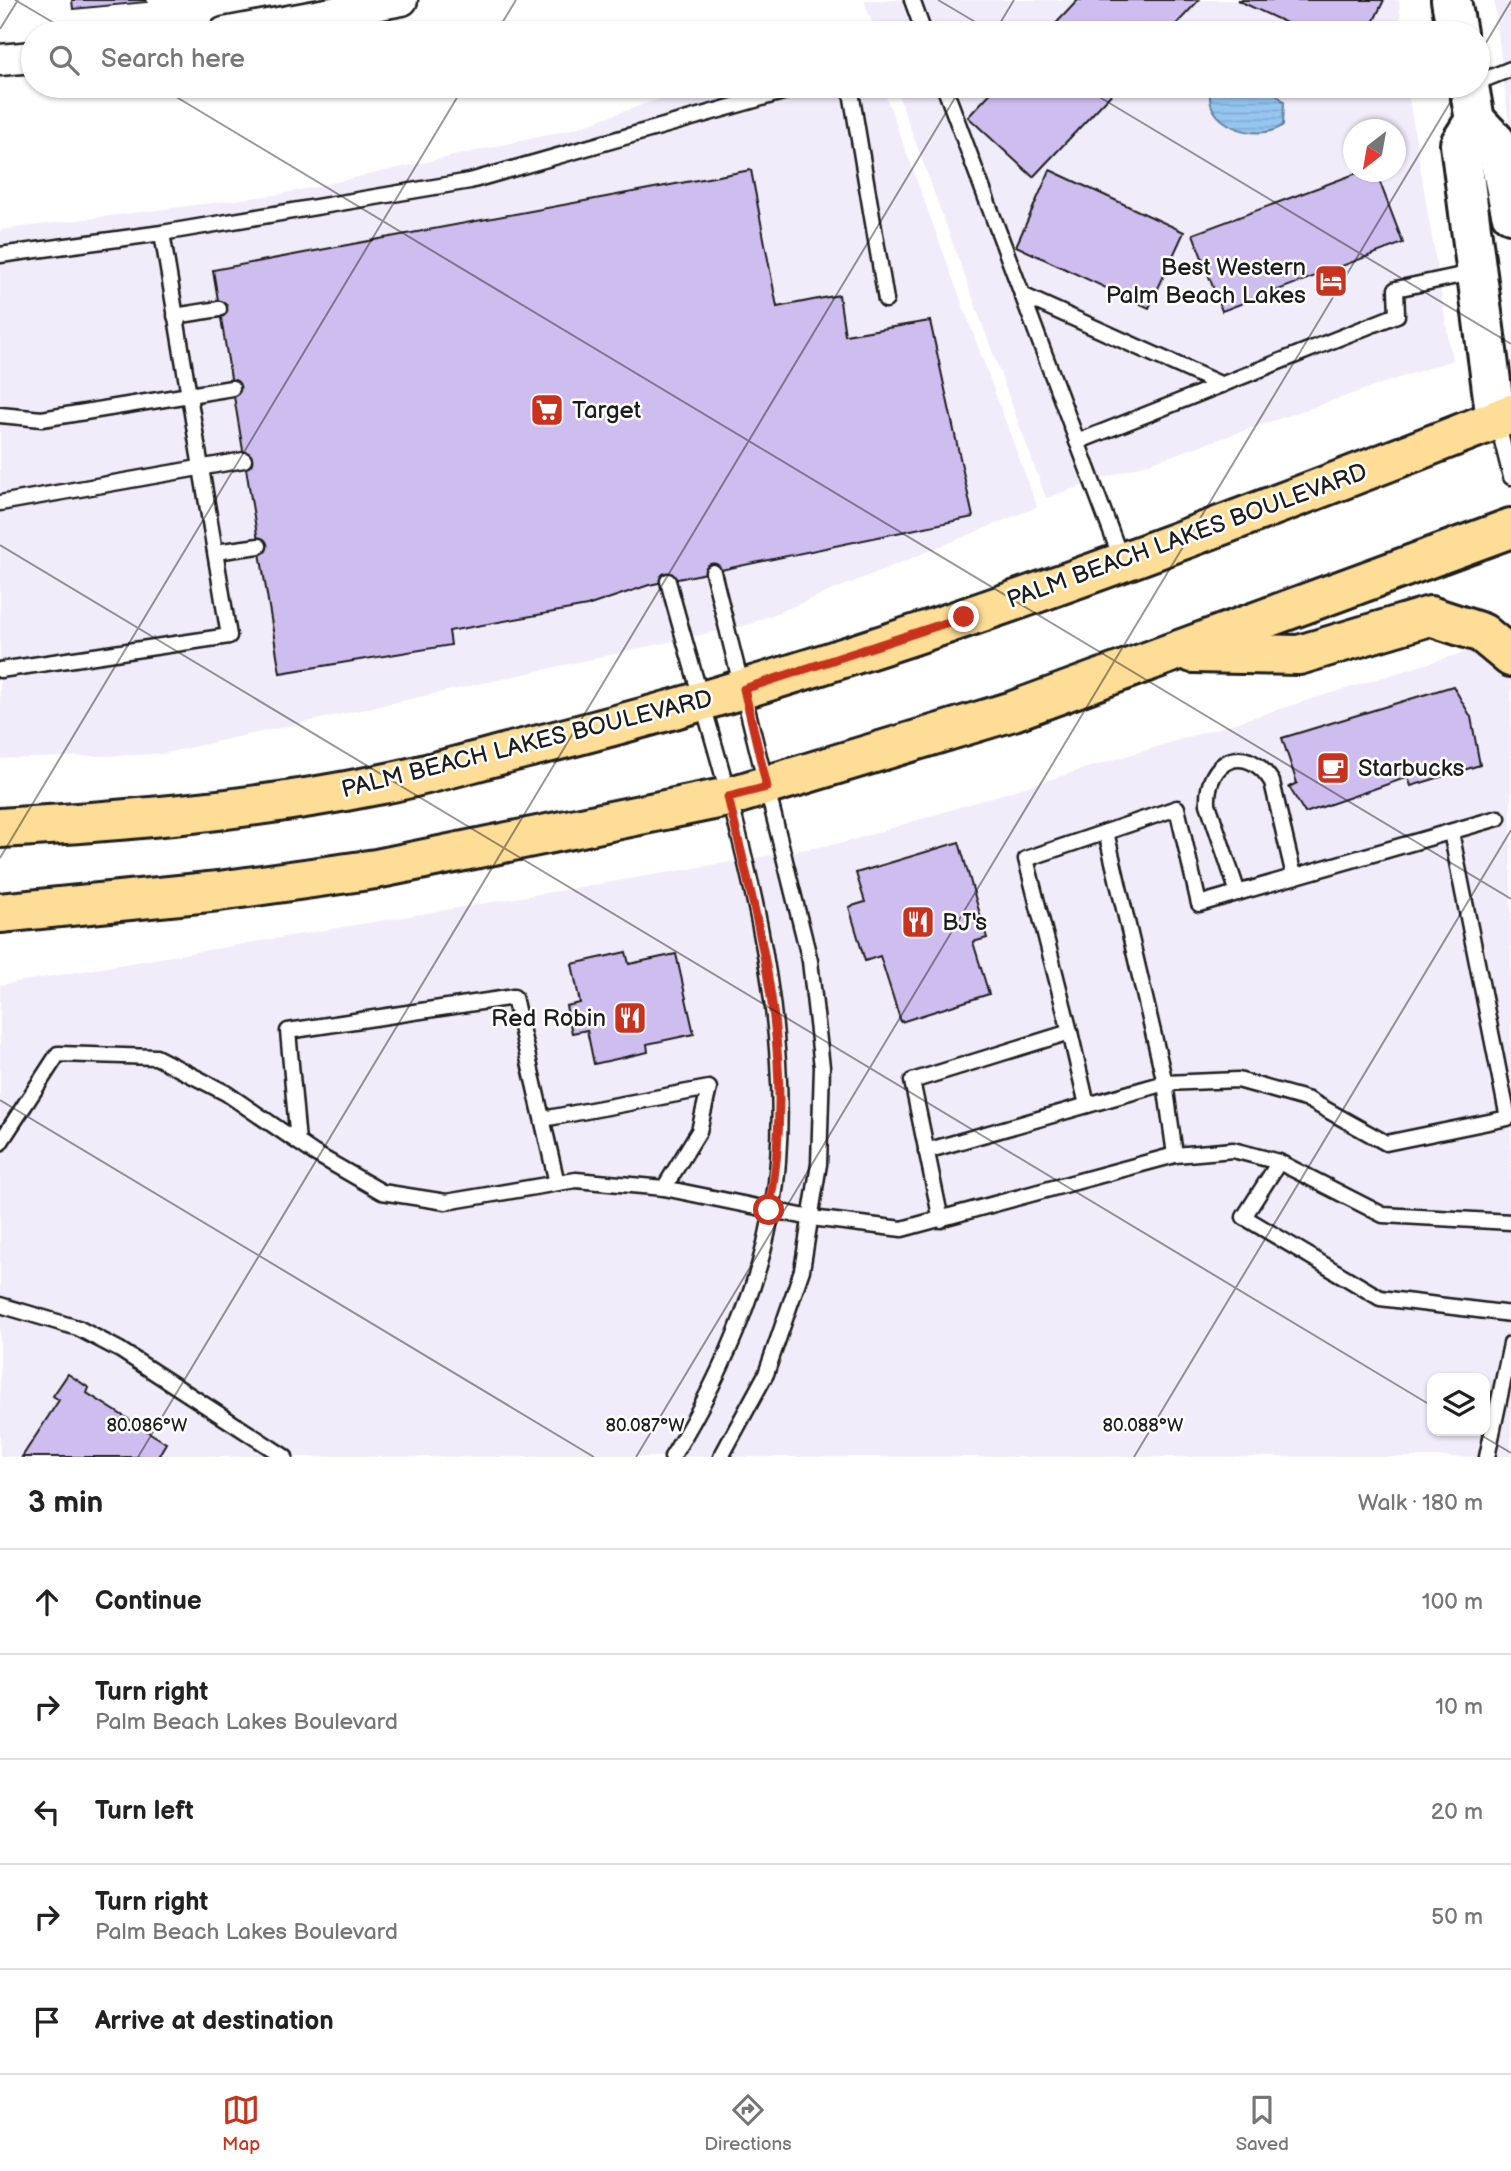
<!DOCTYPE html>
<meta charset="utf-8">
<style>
:root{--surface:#fff;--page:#f2f2f2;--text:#222;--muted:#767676;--line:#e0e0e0;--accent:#c8321e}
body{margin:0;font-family:"Balsamiq Sans",sans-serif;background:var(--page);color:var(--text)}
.controls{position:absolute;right:21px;bottom:21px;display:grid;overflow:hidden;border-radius:14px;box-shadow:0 2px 5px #0004}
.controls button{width:63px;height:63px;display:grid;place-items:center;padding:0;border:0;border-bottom:2px solid var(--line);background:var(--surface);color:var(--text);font:35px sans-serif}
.compass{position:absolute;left:1343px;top:119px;width:63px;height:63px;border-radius:50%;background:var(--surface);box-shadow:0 2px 5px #0004;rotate:211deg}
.stop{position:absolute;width:21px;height:21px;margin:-16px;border:5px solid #c8321e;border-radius:50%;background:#fff}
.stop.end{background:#c8321e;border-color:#fff;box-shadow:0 2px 7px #0008}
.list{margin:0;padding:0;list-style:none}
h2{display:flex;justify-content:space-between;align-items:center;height:91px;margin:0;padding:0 28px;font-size:30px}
h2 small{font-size:23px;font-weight:400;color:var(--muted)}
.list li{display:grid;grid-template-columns:46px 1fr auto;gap:21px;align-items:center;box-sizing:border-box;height:105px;padding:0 28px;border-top:2px solid var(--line)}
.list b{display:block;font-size:26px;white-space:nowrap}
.list p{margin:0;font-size:23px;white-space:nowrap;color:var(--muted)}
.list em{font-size:23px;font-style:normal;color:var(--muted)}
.icon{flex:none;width:38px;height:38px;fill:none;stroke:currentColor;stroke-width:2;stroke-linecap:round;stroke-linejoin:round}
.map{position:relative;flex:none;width:1511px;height:1457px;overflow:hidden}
.search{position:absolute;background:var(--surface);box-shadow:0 2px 5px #0004;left:21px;right:21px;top:21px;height:77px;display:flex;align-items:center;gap:18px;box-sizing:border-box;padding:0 24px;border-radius:38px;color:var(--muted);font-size:26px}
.sheet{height:616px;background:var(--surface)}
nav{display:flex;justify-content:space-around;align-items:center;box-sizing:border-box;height:98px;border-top:2px solid var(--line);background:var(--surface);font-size:19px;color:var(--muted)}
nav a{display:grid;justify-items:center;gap:4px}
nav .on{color:var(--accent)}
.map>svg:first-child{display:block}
</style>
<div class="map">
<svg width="1511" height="1457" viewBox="0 0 1511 1457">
<defs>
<pattern id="water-rules" width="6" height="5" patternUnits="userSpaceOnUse" patternTransform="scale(1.75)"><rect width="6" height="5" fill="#95c6f1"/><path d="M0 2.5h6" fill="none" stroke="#80aace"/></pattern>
</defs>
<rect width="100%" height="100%" fill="#fff"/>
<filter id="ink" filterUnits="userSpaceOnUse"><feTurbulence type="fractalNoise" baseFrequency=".0143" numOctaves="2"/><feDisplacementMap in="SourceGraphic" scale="14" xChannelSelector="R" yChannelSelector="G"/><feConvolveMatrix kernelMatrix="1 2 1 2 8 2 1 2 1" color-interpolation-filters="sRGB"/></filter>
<g filter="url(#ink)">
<!-- built -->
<g fill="#f0ecfa" fill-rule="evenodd">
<polygon points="864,0 1399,0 1402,33 876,33"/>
<polygon points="1494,0 1511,0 1511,140"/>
<polygon points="696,86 882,86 1037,507 750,624 161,754 0,759 0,230 282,194 570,130"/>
<path d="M895,86H1407L1452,360L1046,498ZM1354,130H1396V172H1354Z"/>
<path d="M1511,638V1457H0V985L843,843ZM1432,1378H1485V1431H1432Z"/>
</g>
<!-- water -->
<path fill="url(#water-rules)" stroke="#65829c" stroke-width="2" d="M1212,86H1269L1284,102L1283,125C1259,145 1198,123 1212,86Z"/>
<!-- building -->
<g fill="#cebeef" stroke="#1c1c1c" stroke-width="2">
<polygon points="72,0 146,0 147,2 73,9"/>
<polygon points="1078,0 1199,0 1168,33 1047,33"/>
<polygon points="1237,0 1384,0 1368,33 1308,33"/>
<polygon points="997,86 1119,86 1033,177 968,117"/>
<polygon points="751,170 777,307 839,295 845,335 930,321 973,517 649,585 587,606 449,631 451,645 280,673 213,270"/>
<polygon points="1050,170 1184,232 1149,308 1016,246"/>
<polygon points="1360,172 1376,172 1403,243 1222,311 1193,234"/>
<polygon points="1453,686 1471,717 1480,765 1411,786 1408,777 1305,813 1289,787 1297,783 1282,738"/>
<polygon points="959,842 987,938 973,942 989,994 901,1022 880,956 865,961 849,907 865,902 856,873"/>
<polygon points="626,952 629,964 676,954 694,1034 647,1044 648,1052 594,1064 587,1030 572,1033 566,1006 580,1003 572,964"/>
<polygon points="68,1374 89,1388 87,1393 166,1443 159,1455 162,1457 22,1457 59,1400 53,1396"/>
</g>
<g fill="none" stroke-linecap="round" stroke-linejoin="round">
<defs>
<g id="lane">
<polyline points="912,0 924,33"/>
<polyline points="1478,82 1511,69"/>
<polyline points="850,86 886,300"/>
<polyline points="944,86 1122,561"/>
<polyline points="162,233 470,181 804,86"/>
<polyline points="0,255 162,233 229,636 0,670"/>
<polyline points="1022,295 1222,385"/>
<polyline points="175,316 219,309"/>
<polyline points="0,415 42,419 232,388"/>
<polyline points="1497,421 1511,477"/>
<polyline points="1077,442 1397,315 1396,289 1476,272"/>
<polyline points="0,503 244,460"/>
<polyline points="215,552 259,546"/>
<polyline points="713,572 810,961 822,1067 819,1164 802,1270 766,1374 721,1457"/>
<path d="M668,581C718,768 792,965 778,1161C771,1265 726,1369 672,1457"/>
<path d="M1238,893L1208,804C1206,759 1247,741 1272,782L1294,876"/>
<polyline points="1070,1032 1087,1105"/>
<polyline points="543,1119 709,1088 699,1131 664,1188"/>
<polyline points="298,1142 288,1031 514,997 557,1183"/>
<polyline points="0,1143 58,1054 156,1057 226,1093 314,1153 382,1192 446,1202 576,1180 664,1188 811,1218 902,1229 1175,1155 1233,1150 1279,1162 1383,1215 1511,1222"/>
<polyline points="926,1151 1165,1083 1106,832"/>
<polyline points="1175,1155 1165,1083 1238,1080 1309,1100 1386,1143 1508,1118 1451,832"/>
<polyline points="1279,1162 1244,1217 1380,1298 1511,1314"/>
<polyline points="941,1220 912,1081 1070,1032 1026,859 1177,808 1199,904 1498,818"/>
<polyline points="0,1305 78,1328 120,1350 285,1457"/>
<polyline points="1487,1457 1511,1344"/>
</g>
<g id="street">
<polyline points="224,33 402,0"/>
<polyline points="0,60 33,57"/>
</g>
<g id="secondary">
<polyline points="1451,0 1457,33"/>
<polyline points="1469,86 1475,120 1496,142 1511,213"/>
<polyline points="1475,120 1460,144 1496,420"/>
</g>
<g id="primary">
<polyline points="1193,653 1299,655 1430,616 1482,633 1511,657"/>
<path d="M0,828C124,821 255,810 377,785C426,776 474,761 523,749C861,666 1187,541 1511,414"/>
<polyline points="0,913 219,891 376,869 728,797 1013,711 1511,528"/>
</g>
</defs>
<!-- lane casing -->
<use href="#lane" stroke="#1c1c1c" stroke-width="19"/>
<!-- street casing -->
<use href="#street" stroke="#1c1c1c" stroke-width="35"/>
<!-- secondary casing -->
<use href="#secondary" stroke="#1c1c1c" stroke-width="44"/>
<!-- primary casing -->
<use href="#primary" stroke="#1c1c1c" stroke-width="44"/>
<!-- lane -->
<use href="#lane" stroke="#fff" stroke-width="14"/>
<!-- street -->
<use href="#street" stroke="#fff" stroke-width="30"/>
<!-- secondary -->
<use href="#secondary" stroke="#fff" stroke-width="38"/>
<!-- primary -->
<use href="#primary" stroke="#fedd96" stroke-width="38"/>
</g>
</g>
<g fill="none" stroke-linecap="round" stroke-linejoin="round" filter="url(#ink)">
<!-- route -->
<path stroke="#c8321e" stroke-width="9" d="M769,1210C797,1062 762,940 728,797L767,787L744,689L964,617"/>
</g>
<!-- ticks -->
<path fill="none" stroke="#1c1c1c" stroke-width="2" stroke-opacity="0.45" d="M15,0L71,33M938,0L994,33M0,29L18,0M496,33L516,0M994,33L1014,0M1478,56L1511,1M158,86L1511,899M1081,86L1511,344M0,545L1432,1406M0,858L464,86M0,1100L594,1457M1474,1431L1511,1453M138,1457L962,86M636,1457L1460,86M1134,1457L1511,830"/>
<!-- icons -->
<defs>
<symbol id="hotel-square" viewBox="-11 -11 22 22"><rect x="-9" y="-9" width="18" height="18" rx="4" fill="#c8321e" stroke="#fff"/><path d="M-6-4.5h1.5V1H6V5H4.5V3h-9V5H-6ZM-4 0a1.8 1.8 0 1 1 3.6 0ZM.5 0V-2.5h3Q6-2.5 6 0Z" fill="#fff"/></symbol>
<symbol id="supermarket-square" viewBox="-11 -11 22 22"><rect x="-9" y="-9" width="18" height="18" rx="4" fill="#c8321e" stroke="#fff"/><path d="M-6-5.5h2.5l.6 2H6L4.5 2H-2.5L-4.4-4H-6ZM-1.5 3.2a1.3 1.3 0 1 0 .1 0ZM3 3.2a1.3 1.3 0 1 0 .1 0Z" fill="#fff"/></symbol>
<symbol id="cafe-square" viewBox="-11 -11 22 22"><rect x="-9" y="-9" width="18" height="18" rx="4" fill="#c8321e" stroke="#fff"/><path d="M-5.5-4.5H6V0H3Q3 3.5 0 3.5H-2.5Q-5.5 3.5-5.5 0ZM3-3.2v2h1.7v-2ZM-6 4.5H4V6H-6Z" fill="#fff"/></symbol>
<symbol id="restaurant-square" viewBox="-11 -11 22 22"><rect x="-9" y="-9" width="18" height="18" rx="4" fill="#c8321e" stroke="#fff"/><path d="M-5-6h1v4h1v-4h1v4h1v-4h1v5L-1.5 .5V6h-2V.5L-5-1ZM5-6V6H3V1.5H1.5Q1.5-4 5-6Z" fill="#fff"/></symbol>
</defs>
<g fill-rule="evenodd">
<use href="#hotel-square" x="1312" y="262" width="38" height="38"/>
<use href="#supermarket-square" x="528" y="391" width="38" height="38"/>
<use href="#cafe-square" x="1314" y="749" width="38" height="38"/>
<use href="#restaurant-square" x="899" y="903" width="38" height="38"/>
<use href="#restaurant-square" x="611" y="999" width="38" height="38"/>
</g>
<g text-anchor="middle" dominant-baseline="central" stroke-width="5" stroke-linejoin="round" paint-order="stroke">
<!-- poi labels -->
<g font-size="24" fill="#1c1c1c" stroke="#fff" text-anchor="start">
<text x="1306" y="267" text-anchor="end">Best Western<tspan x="1306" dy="28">Palm Beach Lakes</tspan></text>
<text x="572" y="410">Target</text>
<text x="1358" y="768">Starbucks</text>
<text x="942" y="922">BJ's</text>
<text x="606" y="1018" text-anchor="end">Red Robin</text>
</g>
<!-- street labels -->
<g font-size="24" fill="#1c1c1c" stroke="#fff">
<text transform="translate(1187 536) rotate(-20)">PALM BEACH LAKES BOULEVARD</text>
<text transform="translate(527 744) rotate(-14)">PALM BEACH LAKES BOULEVARD</text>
</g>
</g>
<g font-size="18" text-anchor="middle" fill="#1c1c1c" stroke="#fff" stroke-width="5" stroke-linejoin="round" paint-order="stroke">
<text x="147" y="1431">80.086°W</text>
<text x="645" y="1431">80.087°W</text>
<text x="1143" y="1431">80.088°W</text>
</g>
</svg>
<div class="controls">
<button><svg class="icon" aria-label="layers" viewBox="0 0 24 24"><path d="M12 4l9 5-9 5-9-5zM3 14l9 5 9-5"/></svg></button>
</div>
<svg class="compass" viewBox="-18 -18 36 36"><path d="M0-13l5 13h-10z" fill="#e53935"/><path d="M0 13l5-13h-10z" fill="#767676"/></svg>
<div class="stop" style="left:769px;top:1210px"></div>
<div class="stop end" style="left:964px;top:617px"></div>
<div class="search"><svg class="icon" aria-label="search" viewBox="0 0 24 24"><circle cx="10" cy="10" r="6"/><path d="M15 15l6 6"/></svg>Search here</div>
</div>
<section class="sheet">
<h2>3 min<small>Walk · 180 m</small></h2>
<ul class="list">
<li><svg class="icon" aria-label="ahead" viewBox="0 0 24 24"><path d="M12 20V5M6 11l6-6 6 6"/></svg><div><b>Continue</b></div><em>100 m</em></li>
<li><svg class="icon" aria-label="right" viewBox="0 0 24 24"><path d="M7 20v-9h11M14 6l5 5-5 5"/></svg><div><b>Turn right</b><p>Palm Beach Lakes Boulevard</p></div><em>10 m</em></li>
<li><svg class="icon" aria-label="left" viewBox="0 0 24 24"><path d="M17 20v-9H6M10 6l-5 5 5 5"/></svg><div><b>Turn left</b></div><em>20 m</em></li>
<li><svg class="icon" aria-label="right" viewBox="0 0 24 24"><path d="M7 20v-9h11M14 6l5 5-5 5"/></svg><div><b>Turn right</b><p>Palm Beach Lakes Boulevard</p></div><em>50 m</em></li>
<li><svg class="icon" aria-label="arrive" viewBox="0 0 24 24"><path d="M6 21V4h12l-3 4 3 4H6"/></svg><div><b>Arrive at destination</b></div></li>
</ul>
</section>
<nav>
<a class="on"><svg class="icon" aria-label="map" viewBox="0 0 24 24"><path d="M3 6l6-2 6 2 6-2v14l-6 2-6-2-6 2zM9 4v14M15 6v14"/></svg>Map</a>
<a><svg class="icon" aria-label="directions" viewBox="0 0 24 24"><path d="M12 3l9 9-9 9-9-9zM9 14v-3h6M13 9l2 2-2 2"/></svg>Directions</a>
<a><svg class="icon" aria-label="saved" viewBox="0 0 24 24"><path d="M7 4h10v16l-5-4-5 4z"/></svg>Saved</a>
</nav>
